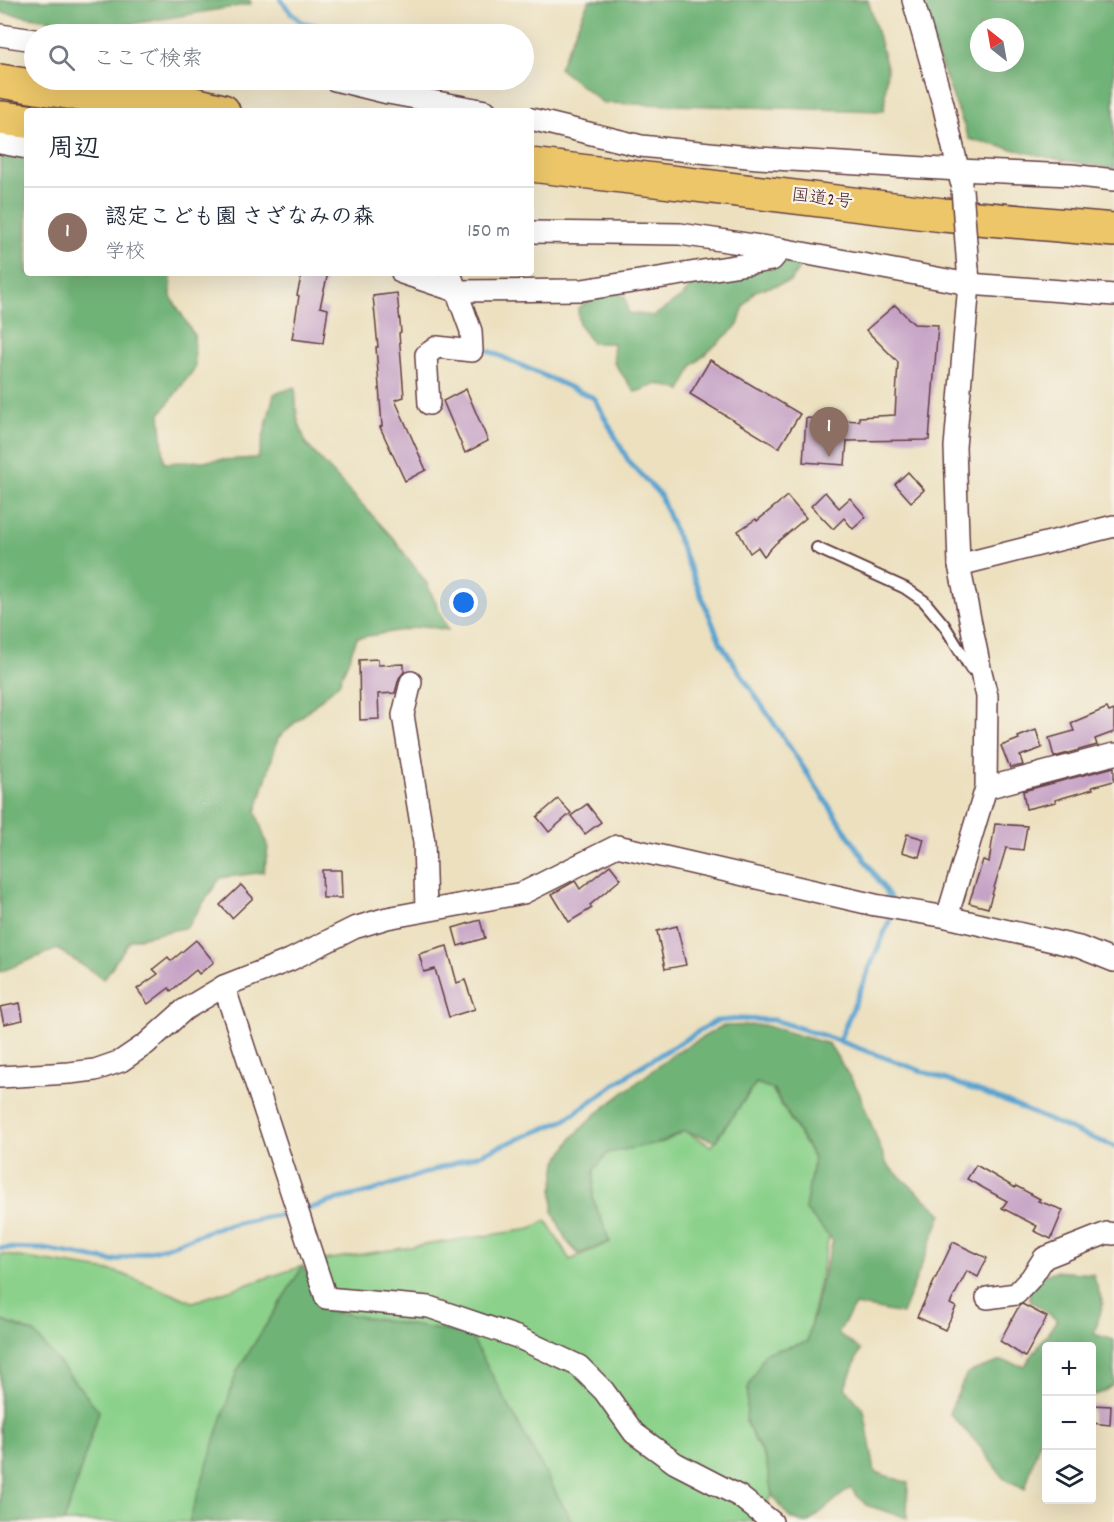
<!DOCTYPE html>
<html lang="ja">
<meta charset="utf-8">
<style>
:root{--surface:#fff;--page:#f6f6f7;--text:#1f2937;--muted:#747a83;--line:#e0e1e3;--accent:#d1495b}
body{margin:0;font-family:Dekko,"Klee One",sans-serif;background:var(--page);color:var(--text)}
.controls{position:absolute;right:18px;bottom:18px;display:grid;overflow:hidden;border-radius:6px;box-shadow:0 6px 24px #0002}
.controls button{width:54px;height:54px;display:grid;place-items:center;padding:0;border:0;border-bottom:2px solid var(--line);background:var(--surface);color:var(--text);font:30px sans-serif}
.compass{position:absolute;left:970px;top:18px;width:54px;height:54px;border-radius:50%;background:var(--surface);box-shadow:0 6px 24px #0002;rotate:329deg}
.you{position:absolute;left:464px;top:603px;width:21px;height:21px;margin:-15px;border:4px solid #fff;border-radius:50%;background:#1a73e8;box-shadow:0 0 0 9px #1a73e833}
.badge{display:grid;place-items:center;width:39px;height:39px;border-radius:50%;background:var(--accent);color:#fff;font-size:20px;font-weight:700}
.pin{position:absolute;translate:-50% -50px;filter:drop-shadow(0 2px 3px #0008)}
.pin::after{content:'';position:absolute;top:32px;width:21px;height:18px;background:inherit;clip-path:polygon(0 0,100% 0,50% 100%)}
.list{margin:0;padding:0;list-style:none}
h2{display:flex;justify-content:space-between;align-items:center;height:78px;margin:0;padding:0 24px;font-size:26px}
h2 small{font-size:20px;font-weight:400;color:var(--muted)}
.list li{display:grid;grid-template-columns:39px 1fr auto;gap:18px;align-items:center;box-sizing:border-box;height:90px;padding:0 24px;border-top:2px solid var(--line)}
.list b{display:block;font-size:22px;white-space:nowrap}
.list p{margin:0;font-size:20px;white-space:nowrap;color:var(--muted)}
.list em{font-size:20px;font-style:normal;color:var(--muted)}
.icon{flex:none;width:33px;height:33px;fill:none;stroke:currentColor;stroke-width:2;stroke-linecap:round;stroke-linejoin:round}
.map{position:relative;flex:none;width:1114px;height:1522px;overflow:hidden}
.search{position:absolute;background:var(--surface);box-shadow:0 6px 24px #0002;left:24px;top:24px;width:510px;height:66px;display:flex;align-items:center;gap:15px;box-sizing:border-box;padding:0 21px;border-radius:33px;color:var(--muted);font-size:22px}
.panel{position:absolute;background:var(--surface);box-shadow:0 6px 24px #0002;left:24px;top:108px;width:510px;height:168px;border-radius:6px}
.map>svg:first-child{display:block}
</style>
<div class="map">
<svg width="1114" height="1522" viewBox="0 0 1114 1522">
<rect width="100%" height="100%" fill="#f7f3e8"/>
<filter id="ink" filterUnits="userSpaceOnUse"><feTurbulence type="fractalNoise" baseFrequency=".0167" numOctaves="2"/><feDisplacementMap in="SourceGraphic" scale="12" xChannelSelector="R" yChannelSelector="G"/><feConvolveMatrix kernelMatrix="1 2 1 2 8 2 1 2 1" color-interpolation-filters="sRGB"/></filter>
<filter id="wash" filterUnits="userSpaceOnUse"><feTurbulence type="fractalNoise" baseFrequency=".008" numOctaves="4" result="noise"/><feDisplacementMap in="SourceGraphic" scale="24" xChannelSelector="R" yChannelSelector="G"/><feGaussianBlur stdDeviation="1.35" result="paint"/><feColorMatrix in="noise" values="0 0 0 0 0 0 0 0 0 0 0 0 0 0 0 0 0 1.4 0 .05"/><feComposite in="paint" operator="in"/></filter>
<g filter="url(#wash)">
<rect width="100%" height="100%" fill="#ece0bf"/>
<!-- green -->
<g fill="#8bd18b" stroke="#6a785b" stroke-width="1.5">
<polygon points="757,1082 772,1089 814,1159 805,1209 829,1236 807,1342 765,1353 746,1423 768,1466 772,1495 756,1519 748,1522 572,1522 470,1336 327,1311 324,1260 531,1229 546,1220 570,1260 610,1242 593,1199 594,1170 602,1151 663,1142 684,1131 712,1146"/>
<polygon points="0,1254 117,1272 193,1302 303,1266 197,1522 64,1522 99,1411 34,1333 0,1320"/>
</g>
<!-- forest -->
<g fill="#70b377" stroke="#5d6951" stroke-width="1.5" fill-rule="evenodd">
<polygon points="0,0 250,0 251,4 103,29 0,12"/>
<polygon points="589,0 868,0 887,67 884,111 603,103 559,68"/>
<path d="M923,0H1114V169L1051,158L969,139L918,5ZM979,27H1015V63H979Z"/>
<polygon points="0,152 27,157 27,273 171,273 171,297 194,335 195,368 160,414 164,463 258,458 274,394 295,387 297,417 306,444 393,538 427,584 448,630 425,626 357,638 339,683 278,738 256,812 268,848 264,872 220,878 187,927 130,940 104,979 57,949 0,972"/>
<polygon points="804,259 791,281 755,291 744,306 738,325 693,365 681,390 658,384 635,392 614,363 613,343 592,343 579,324 578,308 608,290 625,296 628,313 654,316 684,295 697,277 760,262"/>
<polygon points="763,1025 829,1044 858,1090 887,1165 942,1214 902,1314 855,1305 838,1333 860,1350 845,1388 864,1410 875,1472 908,1483 907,1518 866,1505 850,1488 809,1522 801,1522 790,1518 772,1495 766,1461 746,1422 748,1388 765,1353 807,1342 824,1271 833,1241 805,1209 814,1158 773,1089 756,1083 715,1141 684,1131 663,1142 608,1153 594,1170 593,1199 610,1242 578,1254 566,1240 553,1212 553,1190 557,1162 573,1137 596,1114 674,1054 722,1026"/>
<polygon points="303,1266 327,1311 470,1335 572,1522 189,1522 237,1371"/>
<polygon points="1055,1271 1093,1274 1103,1304 1094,1334 1114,1340 1114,1384 1103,1392 1092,1396 1092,1346 1046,1346 1046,1428 1040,1439 1025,1489 1003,1478 979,1445 949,1413 967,1373 1001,1361 1025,1366 1057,1320 1031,1301 1026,1283"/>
<polygon points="0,1320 34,1333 99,1411 64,1522 0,1522"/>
</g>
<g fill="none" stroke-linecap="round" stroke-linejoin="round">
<!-- stream -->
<g stroke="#57a2cf" stroke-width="5">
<polyline points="281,0 292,14 302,22 355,34"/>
<polyline points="489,351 594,398 629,462 660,495 721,644 891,899"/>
<polyline points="839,1041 890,919"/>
<polyline points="302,1211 339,1199 369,1192 481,1154 563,1121 638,1068 716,1021 741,1019 774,1020 825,1036 1002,1100 1079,1133 1114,1146"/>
<polyline points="0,1248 43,1249 112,1261 166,1247 219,1227 272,1216 294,1214"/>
</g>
</g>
<g id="blocks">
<!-- building -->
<g fill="#c6a3c6">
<polygon points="302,273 328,273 320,307 328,309 323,343 292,339 299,296 297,295"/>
<polygon points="397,293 401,332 399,333 404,397 395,400 426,470 405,481 380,427 382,426 376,347 378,347 373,296"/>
<polygon points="895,305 914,324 938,325 929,440 847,441 845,465 803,462 806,418 859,421 859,417 895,415 898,362 866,330"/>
<polygon points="710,360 800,414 779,448 690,394"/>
<polygon points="466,389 488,441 465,453 443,401"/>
<polygon points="908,472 924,490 911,502 895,484"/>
<polygon points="825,492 839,508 850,498 866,517 853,529 844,518 833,529 811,506"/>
<polygon points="787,496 806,518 775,544 764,556 758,547 750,553 738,531 756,519 757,521"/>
<polygon points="378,659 378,665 404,664 404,672 399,678 395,693 378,694 379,719 360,720 359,660"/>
<polygon points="1107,708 1109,712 1114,710 1114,732 1095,739 1097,745 1054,757 1049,738 1074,731 1071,723"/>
<polygon points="1036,730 1042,748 1020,756 1023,765 1010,768 1001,746 1019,739 1018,737"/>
<polygon points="1114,767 1114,781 1092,787 1093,789 1055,800 1056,802 1026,809 1023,791"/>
<polygon points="558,799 571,813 549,832 537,817"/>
<polygon points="587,804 601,822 585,834 571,816"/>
<polygon points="995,824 1027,826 1023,850 1006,848 988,908 969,903 983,860 989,862"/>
<polygon points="907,834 924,839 919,857 902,852"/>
<polygon points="610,865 621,879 590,905 592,908 569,922 552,894 575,881 580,889"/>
<polygon points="322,870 341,870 342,898 323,898"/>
<polygon points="241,885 253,898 232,918 220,905"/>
<polygon points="480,920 485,938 458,946 453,928"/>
<polygon points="677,926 686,965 665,969 657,931"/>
<polygon points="196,940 214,962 199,974 196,970 171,991 169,988 148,1004 137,989 158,974 153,969 168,957 171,961"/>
<polygon points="447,946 457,983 465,980 475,1009 449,1017 435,969 424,972 419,954"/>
<polygon points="20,1003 23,1020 4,1024 0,1007"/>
<polygon points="976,1165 1015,1188 1016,1186 1040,1199 1038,1201 1063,1210 1051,1239 1034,1231 1037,1226 1002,1208 1007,1201 967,1179"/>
<polygon points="953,1242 987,1258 978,1277 967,1271 950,1304 956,1307 945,1330 917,1317"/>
<polygon points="1022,1304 1047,1317 1025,1357 1000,1341 1019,1306"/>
<polygon points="1092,1405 1111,1406 1110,1425 1092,1423"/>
</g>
</g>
</g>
<g filter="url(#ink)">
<use href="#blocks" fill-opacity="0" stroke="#623c41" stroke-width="1.5"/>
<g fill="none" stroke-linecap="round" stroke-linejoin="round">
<defs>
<polyline id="service" points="817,548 905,588 924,601 944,625 971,669 980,668"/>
<g id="minor">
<polyline points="913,0 943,104 961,182"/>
<polyline points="0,35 34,40"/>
<polyline points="335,80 388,93 486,111"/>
<polyline points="531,119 641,146 758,158 959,170 1071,175 1114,180"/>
<polyline points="0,143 27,148"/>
<polyline points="531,232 680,234 781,249 969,284 1114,295"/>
<polyline points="402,273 456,291 582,290 772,260 781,249"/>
<polyline points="429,404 426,355 437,347 472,351 471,331 450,273"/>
<polyline points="959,565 1114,526"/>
<polyline points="411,682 403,715 424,842 426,910"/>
<polyline points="986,788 1114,754"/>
<polyline points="947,917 986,788 987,696 980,668 959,565 955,447 969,284 968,269"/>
<polyline points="224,986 326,1298 429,1307 517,1337 579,1366 604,1391 634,1433 675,1463 739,1496 772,1522"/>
<polyline points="0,1077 69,1073 95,1070 121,1061 146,1044 184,1010 224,986 290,960 354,928 387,918 523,893 617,846 875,905 947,917 1079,947 1114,961"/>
<polyline points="987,1298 1016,1294 1031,1278 1044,1258 1107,1233 1114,1234"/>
</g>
<g id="trunk">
<polyline points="0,81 183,111"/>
<polyline points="162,96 223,111"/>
<polyline points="0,118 27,121"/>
<polyline points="531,165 943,215 1114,230"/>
</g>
</defs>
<!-- service casing -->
<use href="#service" stroke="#623c41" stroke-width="14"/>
<!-- minor casing -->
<use href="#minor" stroke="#623c41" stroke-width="24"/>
<!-- trunk casing -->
<use href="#trunk" stroke="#623c41" stroke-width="36"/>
<!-- service -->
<use href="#service" stroke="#fff" stroke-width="10"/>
<!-- minor -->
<use href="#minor" stroke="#fff" stroke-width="21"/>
<!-- trunk -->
<use href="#trunk" stroke="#ecc669" stroke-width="33"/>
<defs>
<polyline id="minor-bridge" points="962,189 968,269"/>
</defs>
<!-- minor-bridge casing -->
<use href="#minor-bridge" stroke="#623c41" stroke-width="24" stroke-linecap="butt"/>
<!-- minor-bridge -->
<use href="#minor-bridge" stroke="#fff" stroke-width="21"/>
</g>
</g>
<g text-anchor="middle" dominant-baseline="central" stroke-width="4.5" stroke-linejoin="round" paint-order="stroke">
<!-- street labels -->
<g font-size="18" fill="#4a1f2b" stroke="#f7f3e8">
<text transform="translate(822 200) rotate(7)">国道2号</text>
</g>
</g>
</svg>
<div class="controls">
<button>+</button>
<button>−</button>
<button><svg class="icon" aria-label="layers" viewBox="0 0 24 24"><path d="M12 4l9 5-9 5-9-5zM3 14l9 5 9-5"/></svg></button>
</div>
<svg class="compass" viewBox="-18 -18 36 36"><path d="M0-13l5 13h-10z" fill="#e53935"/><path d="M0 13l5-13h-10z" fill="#747a83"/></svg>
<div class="you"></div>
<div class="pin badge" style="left:829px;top:457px;background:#8d6e63">1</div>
<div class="search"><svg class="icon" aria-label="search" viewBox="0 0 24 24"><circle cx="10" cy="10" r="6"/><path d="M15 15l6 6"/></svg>ここで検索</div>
<section class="panel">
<h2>周辺<small></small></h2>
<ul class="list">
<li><span class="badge" style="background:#8d6e63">1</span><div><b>認定こども園 さざなみの森</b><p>学校</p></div><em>150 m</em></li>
</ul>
</section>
</div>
